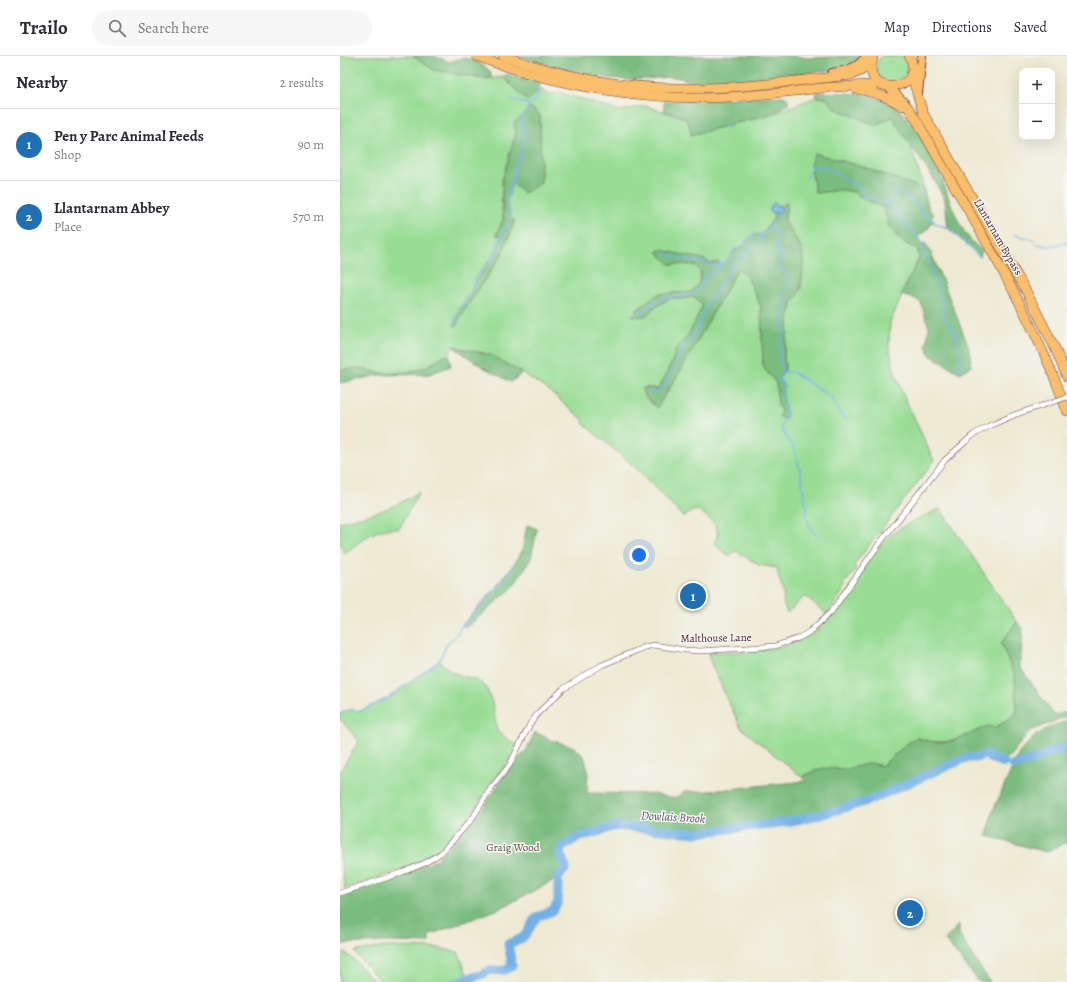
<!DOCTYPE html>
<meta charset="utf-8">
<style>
:root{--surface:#fff;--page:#f7f7f7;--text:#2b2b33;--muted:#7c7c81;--line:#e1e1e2;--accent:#1f6fb2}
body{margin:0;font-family:Alegreya,serif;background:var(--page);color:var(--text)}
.controls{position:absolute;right:12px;top:12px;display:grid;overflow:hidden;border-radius:8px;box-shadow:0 4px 16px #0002}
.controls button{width:36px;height:36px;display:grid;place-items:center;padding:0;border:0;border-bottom:1px solid var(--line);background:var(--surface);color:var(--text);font:20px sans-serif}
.you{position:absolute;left:299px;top:499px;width:14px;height:14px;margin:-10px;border:3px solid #fff;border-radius:50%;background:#1a73e8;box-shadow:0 0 0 6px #1a73e833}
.badge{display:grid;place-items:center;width:26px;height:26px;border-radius:50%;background:var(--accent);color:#fff;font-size:13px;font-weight:700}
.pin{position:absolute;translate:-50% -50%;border:2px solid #fff;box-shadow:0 1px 4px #0006}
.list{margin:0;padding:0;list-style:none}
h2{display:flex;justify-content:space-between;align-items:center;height:52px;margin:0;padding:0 16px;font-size:17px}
h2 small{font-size:13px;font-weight:400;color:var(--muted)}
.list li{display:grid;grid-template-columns:26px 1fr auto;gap:12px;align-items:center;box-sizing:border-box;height:72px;padding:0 16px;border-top:1px solid var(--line)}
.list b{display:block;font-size:15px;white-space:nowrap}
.list p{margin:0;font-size:13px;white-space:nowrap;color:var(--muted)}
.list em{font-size:13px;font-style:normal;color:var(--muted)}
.icon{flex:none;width:22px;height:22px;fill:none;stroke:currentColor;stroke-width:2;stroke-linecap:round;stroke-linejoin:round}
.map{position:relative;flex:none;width:727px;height:926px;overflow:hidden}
header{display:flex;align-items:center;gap:24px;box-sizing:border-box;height:56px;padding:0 20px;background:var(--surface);border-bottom:1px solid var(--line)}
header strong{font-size:19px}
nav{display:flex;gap:22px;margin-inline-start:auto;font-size:14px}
.search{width:280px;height:36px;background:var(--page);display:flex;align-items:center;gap:10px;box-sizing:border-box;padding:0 14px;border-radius:22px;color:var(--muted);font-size:15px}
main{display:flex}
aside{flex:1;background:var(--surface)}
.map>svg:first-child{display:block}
</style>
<header>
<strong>Trailo</strong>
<div class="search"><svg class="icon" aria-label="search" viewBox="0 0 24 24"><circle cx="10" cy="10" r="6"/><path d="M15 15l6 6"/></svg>Search here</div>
<nav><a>Map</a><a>Directions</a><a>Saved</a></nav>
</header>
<main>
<aside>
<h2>Nearby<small>2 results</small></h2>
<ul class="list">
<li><span class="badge">1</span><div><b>Pen y Parc Animal Feeds</b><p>Shop</p></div><em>90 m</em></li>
<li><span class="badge">2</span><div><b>Llantarnam Abbey</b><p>Place</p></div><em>570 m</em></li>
</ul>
</aside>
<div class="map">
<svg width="727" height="926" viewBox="0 0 727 926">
<rect width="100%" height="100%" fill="#f6f6f2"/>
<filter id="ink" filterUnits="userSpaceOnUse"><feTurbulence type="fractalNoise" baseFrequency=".025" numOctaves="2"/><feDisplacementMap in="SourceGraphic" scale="8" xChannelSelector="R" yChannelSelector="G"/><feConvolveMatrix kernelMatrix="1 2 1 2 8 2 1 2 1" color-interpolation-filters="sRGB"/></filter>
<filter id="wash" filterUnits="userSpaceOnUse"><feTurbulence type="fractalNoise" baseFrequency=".012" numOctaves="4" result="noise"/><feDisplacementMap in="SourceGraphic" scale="16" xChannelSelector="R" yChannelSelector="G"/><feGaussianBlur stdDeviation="0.9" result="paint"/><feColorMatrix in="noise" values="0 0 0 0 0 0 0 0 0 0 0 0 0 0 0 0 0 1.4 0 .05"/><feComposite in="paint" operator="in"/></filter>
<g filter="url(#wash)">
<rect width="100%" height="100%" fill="#ede9d2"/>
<!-- green -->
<g fill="#99dd95" stroke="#727e60" fill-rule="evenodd">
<path d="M0,0H73L94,14L144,23L163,21L188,45L199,33L208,38L221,37L279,55L305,50L345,62L350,71L351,79L434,57L477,41L486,42L495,52L535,69L552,61L570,87L584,133L524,111L471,110L476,137L501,134L514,136L522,142L544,152L549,172L566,188L578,193L579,202L550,266L549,290L554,314L563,338L594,405L514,509L516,514L504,528L505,532L487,558L465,540L447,557C441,544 445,540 442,531C440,523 437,521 438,512L419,509L396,495L389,500L374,488C383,470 372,466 359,454L352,455L344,461L294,410L243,367L244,364L207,333L182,317L144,297L112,290L109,300L104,299C85,316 59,320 34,316C29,315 24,312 19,312C13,311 6,314 0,314ZM188,50L192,52L200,59L201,127H172L167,146L171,159L170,164H175L162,198L120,261L116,271L120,251L130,238L135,223L155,197L161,180L156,179L163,164L161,138L176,76L174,67C180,62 187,58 188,50ZM447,147L445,165L461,191L463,200L461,233L452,245L444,298L445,313L439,323L442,327L444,352L441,356L438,349L436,327L423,311L421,251L408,222L398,212L344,309L317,352L305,341V331L317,333L321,329L334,301L336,292L348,280L363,249L354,241L341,243L330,242L312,253L296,254L319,238L351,236C357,231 359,227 360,220C363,205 340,207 330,208L318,196L321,194L353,202L363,203L371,208L378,206L381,208L385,206L395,193C410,190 407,175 422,178L435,160L431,157L435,149L440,151Z"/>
<path d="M541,0H563C580,22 542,38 537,14C536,9 538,4 541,0Z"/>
<path d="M79,436L59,473C36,470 21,484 5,498L0,487V466C30,459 53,453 79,436Z"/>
<path d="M600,453L677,566L661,587L675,621L677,655L672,662L654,672L648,670C621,681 607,692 578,682L569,686L542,710L531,707L507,713L495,712L475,714L462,721L401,672L372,610L368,597C400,595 432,597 461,584C504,564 515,511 549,481C563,468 582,461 600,453Z"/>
<path d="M99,605L113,617L136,624L146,631L153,649L157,676C165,680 170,686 177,689L169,704L153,724L127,763L115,773L98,795L64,813L5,833L0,802V715L19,685L0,663V658L9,654L21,655L48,642Z"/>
<polygon points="47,891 98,892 118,896 128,921 118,926 41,926 15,897 16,895"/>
<polygon points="0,895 11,901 35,926 0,926"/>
</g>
<!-- forest -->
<g fill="#7abc7e" stroke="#626e54">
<path d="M73,0H94L110,6C114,5 118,3 122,2C131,2 145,10 151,16V22L144,23L94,14Z"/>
<polygon points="178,0 457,0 467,2 522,0 503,13 450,19 445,16 427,22 355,28 341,22 331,21 292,24 269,22 235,16"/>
<polygon points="167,18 201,27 199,33 188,45 163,21"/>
<path d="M476,36C500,37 526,36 548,46C565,53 592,95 599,113C607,136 614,163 629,182C633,187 638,191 642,195L640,201L608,172L605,144L593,122L552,61L535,69L495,52L486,42L477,41Z"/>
<polygon points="443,40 447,42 449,47 434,57 351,79 350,71 345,62 324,55 324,45"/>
<path d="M188,50L200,59L201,127L184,137L172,127L167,146L171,159L170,163L175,164L162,198L120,261L116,271L113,268L120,251L130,238L135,223L155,197L161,180L156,179L163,164L162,124L176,76L174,67C180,62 187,58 188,50Z"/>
<polygon points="474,97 524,111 584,133 589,154 594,158 591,162 593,165 587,174 578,180 582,188 585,187 592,199 628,289 632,310 620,317 590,299 586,290 589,272 581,247 576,243 561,239 579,202 578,193 566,188 549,172 544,152 522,142 514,136 501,134 475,137 471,110"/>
<path d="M447,146C447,152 444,160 445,165C447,175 457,183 461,192C465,204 463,239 452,246L444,298L445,313L439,323L445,331L442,334L444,352L446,353L447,360L444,363L439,360L441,356L438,349L436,327L423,311L421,251L408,222L398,212L344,309L317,352L303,337L302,332L317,333L321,329L334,301L336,292L348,280L363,249L354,241L341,243L330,242L312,253L306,260L293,261L292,259L309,244L319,238L351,236L360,226L361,216L355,209L330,208L317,196L321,194L363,203L371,208L378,206L381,208L385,206L395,193C410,190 407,175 422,178L435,161L431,157H439L440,151Z"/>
<polygon points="112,290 151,299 182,317 171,326 143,311"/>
<path d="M104,299L109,300L111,310L89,318L40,319L0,327V314C6,314 13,311 19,312C24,312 29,315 34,316C59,320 85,316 104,299Z"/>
<polygon points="187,469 197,473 191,503 171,533 126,572 122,569 160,527 178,502 182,495"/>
<path d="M677,566L683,573L680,611L714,659L727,656V660L690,675L664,707L650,702L646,699L637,702H626L528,745L487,757L447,766L356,777L276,770L236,782L221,792L220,797L226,812L218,822L159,853L89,879V887L48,886L0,888V841L58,821L96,804L140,757L162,723L187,693L195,676L211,684L234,691L244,700L248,714L247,737L314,738L334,742L343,738V736L369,735L466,725L462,721L483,712L507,713L531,707L542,710L569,686L578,682C606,693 621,681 648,670L654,672L672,662L677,655L675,621L661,587Z"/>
<polygon points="727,665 727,786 706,796 647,780 652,757 679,697 696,679 712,670"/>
<polygon points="619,868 619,879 650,926 639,926 605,884"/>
</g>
<!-- water -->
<polygon fill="#73b0e5" stroke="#5e6888" points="433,147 435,147 436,151 439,149 442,153 442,156 431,157 429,155"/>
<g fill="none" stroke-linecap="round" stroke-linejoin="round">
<!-- stream -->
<g stroke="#73b0e5" stroke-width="1.5">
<polyline points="172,44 188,48"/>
<polyline points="381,67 389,72"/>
<path d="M467,122L471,110C492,108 505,126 523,133L522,139L542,146L555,145L553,137L557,134L575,147L581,158L591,162L595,167L610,173L640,201"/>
<path d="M542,146L553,152C557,167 573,172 581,185L603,246L605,264L613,272L618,285L620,317"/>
<path d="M430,171L440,179L435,186L436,191L443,200L439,206L440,214L445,217L450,227L443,240L445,252L441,263C448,273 443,280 439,290L441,296L439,303C444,310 442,316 439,323L445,331L442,334L444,352L446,353L447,360L441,371C443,379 449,384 453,391C458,401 459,414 463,425L462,429L467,452L466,461L473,476L478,480"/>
<polyline points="674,179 690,182 697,188 707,190 727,187"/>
<path d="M324,198L351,205H361L370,210H375L385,206L395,193C410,190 407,175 422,178"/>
<polyline points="296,258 323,242 353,238 357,235 367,219 379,214 381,208"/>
<polyline points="113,268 120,251 130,238 135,223 155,197 161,180 170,164 171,159 167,146 175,110 182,94 185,74 182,69 182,61 188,54 188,48 194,45 201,33"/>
<polyline points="442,316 452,316 491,341 502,360 508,365"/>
<path d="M309,335L313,337C331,330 334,307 343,292C346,287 351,283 354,278C359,270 362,261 365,252C366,249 370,246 372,243C381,230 385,216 396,205C399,202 404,201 406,199C411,194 411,191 417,188C423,176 433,169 439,157"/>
<polyline points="0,658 9,654 21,655 48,642 99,605 108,586 116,580 122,569 131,564 144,547 162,529 174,513"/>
</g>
<!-- river -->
<g stroke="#73b0e5" stroke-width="9">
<path d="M673,709C693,708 707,695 727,692"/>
<path d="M118,926C128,920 140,922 150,914C158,914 166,917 172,909L168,888L182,882L187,877L194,864L199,860L213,855L218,846V822L226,812L220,797L221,792L237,782L276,770L356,777L447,766L487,757L528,745L626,702H637L646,698L650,702L664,707"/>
</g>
</g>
</g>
<g filter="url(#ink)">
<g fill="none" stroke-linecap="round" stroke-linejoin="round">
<defs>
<polyline id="street" points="0,837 61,817 85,807 101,797 132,763 151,732 169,710 190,668 199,656 223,633 262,609 305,591 314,589 345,594 360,595 435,590 459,582 469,576 491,556 539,488 605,404 633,379 649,370 674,359"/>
<g id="primary">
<path d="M492,17C505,15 519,12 526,0"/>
<polyline points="578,37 582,0"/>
</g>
<g id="highway">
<path d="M136,0C208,27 283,41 359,42C400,42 442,36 483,32C502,30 521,30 540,28"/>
<path d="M163,0C219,19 279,32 339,32C397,33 455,25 512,19L521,15L532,5"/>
<path d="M533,3C519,43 590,36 569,0"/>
<polyline points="571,18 583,57 686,235 714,290 727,321"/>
<path d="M549,31L567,50L577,65C630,160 690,251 727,355"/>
<path d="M516,33C533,36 548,40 562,50"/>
</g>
</defs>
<!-- street casing -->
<use href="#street" stroke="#623d44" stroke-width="6"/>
<!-- primary casing -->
<use href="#primary" stroke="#623d44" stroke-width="10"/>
<!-- highway casing -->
<use href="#highway" stroke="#623d44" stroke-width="10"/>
<!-- street -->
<use href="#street" stroke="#fff" stroke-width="5"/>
<!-- primary -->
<use href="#primary" stroke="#f9bf6d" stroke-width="8"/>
<!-- highway -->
<use href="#highway" stroke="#f9bf6d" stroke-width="9"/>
<defs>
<polyline id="street-bridge" points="674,359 727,341"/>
</defs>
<!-- street-bridge casing -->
<use href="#street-bridge" stroke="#623d44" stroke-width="6" stroke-linecap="butt"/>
<!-- street-bridge -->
<use href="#street-bridge" stroke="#fff" stroke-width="5"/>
</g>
</g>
<g text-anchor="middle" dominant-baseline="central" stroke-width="3" stroke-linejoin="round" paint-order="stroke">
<!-- street labels -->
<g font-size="11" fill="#4a1f2b" stroke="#f6f6f2">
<text transform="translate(658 181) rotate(60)">Llantarnam Bypass</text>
<text transform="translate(376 582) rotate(-1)">Malthouse Lane</text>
</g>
<!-- park labels -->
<g font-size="11" fill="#5e4e46" stroke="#f6f6f2">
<text x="173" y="791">Graig Wood</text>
</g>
<!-- water labels -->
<g font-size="12" font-style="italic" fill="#58526c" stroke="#f6f6f2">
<text transform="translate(333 761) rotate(3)">Dowlais Brook</text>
</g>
</g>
</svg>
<div class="controls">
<button>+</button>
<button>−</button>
</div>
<div class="you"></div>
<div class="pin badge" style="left:353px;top:540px">1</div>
<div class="pin badge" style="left:570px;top:857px">2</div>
</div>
</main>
